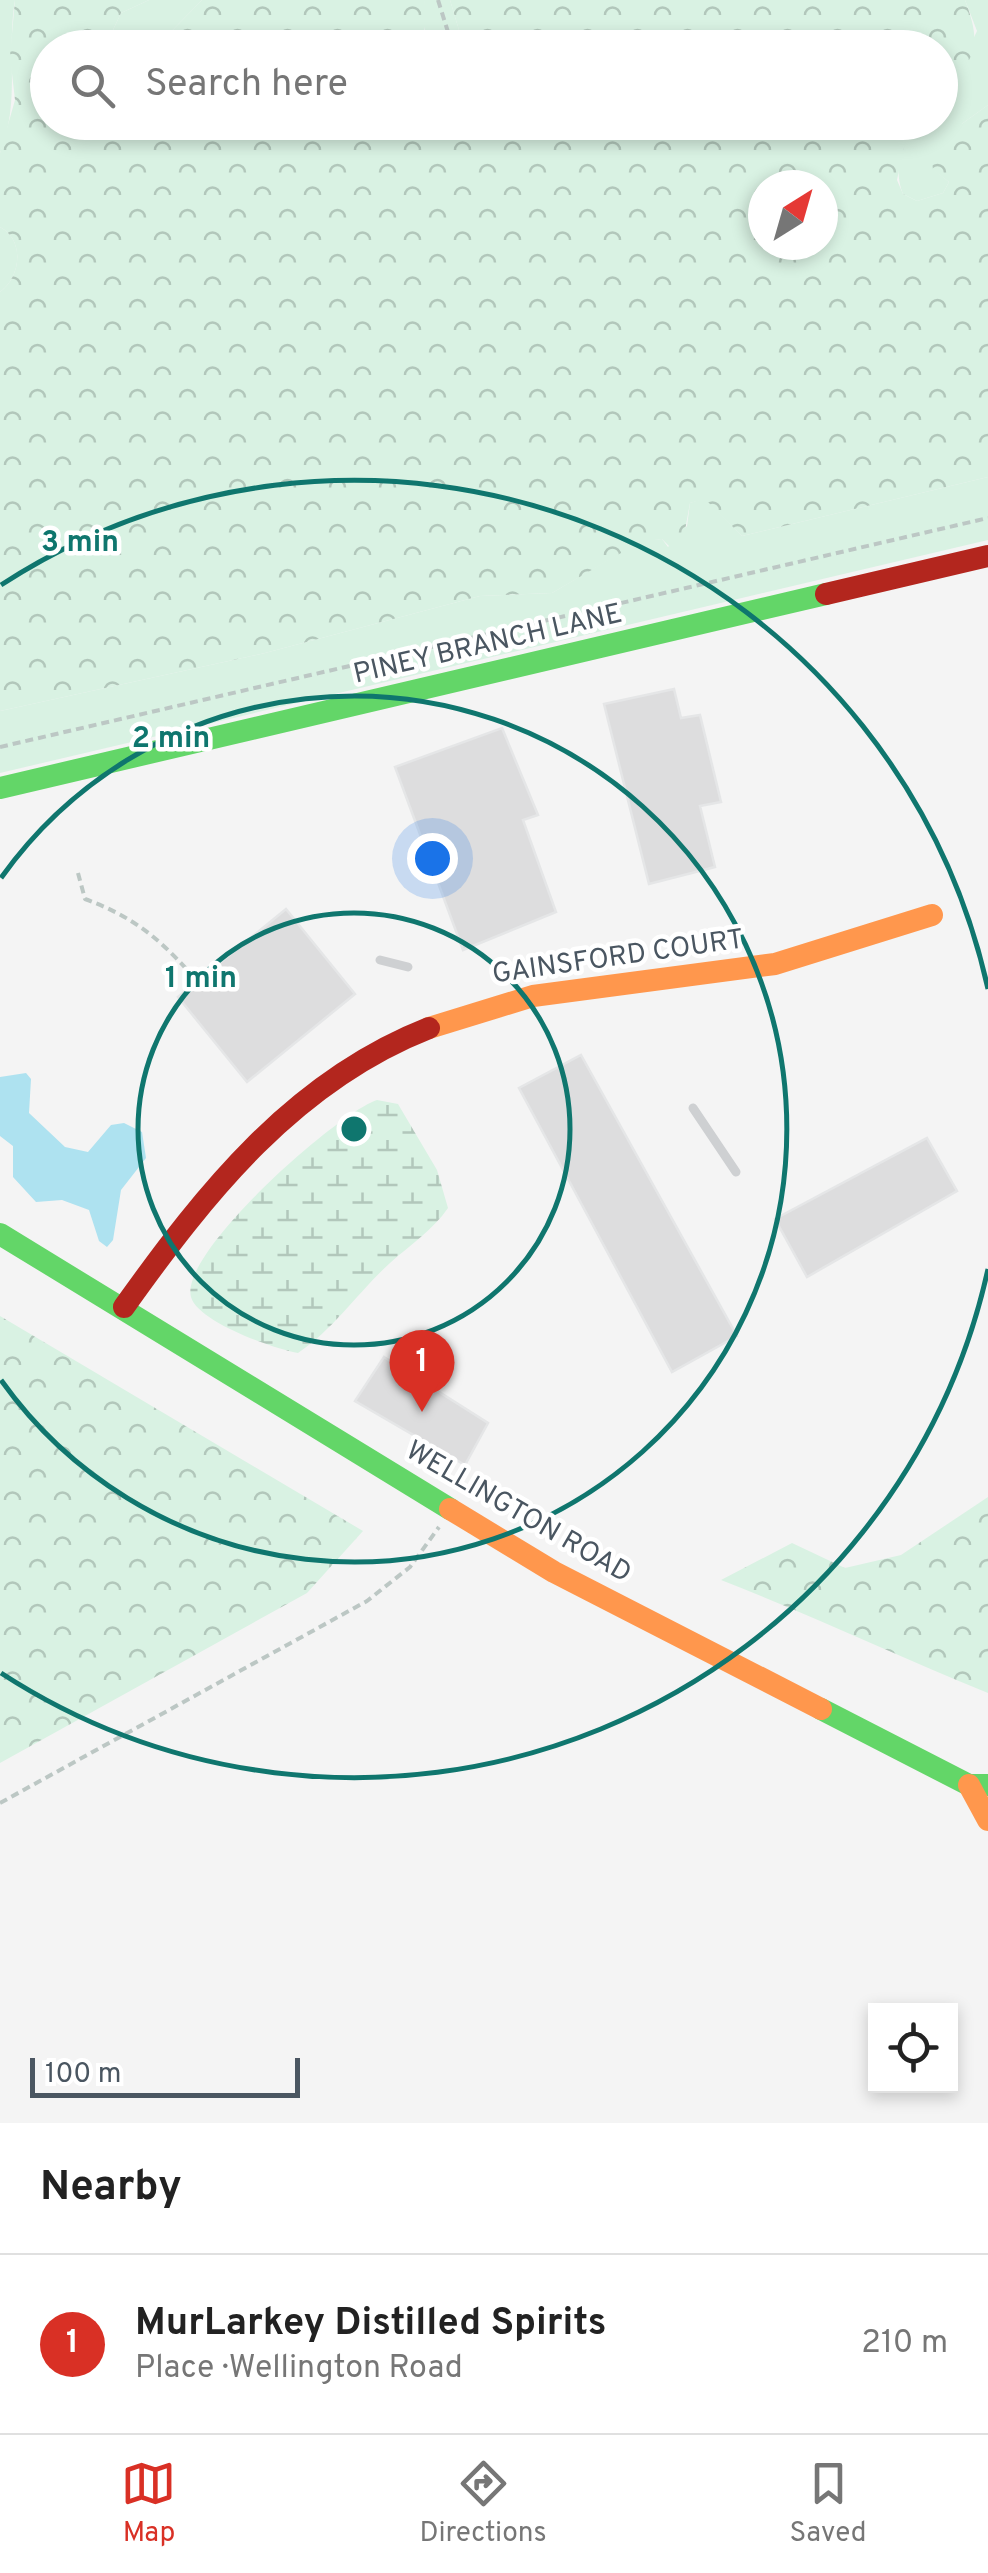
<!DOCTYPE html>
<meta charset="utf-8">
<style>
:root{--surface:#fff;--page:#f6f6f6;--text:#222;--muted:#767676;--line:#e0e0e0;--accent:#d93025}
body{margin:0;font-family:Overpass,sans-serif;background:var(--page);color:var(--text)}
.controls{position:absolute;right:30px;bottom:30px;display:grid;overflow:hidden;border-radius:0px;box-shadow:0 5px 15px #0003}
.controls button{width:90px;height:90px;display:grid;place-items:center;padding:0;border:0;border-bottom:2px solid var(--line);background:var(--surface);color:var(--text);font:50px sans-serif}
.compass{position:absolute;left:748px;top:170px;width:90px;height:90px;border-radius:50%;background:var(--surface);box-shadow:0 5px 15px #0003;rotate:37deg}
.scale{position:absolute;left:30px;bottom:25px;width:270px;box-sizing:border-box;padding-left:10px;border:5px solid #4a5661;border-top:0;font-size:28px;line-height:35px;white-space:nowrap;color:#4a5661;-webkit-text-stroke:8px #fff;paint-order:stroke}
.you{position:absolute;left:432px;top:858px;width:35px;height:35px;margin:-25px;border:8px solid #fff;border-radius:50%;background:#1a73e8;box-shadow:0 0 0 15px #1a73e833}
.badge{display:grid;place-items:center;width:65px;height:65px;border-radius:50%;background:var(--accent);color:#fff;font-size:32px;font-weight:700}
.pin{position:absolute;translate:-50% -82px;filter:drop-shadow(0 2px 5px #0008)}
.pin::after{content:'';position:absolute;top:52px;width:35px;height:30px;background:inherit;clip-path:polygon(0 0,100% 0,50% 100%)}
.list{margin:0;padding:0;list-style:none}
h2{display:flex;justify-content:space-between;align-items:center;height:130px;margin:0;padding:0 40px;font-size:42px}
h2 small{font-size:32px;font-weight:400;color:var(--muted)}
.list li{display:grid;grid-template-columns:65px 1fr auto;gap:30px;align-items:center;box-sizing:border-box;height:180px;padding:0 40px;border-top:2px solid var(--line)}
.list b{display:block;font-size:38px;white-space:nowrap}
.list p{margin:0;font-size:32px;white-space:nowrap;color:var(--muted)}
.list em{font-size:32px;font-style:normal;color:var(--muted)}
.icon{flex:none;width:55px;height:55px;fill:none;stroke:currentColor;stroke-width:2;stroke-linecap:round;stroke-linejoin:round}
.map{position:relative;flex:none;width:988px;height:2123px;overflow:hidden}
.search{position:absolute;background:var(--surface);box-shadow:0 5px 15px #0003;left:30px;right:30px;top:30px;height:110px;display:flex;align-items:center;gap:25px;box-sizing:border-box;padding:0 35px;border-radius:55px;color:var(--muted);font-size:38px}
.sheet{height:310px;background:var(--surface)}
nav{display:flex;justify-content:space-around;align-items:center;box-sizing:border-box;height:140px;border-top:2px solid var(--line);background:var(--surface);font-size:28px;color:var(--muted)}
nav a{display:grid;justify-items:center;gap:5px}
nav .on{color:var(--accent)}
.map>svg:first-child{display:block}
</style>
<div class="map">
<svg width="988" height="2123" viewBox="0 0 988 2123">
<defs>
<pattern id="forest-crowns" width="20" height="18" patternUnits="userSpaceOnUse" patternTransform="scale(2.5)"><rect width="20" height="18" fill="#d9f2e3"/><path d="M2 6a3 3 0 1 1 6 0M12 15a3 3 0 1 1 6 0" fill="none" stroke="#b2c7bb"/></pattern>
<pattern id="wetland-marsh" width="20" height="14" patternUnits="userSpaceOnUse" patternTransform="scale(2.5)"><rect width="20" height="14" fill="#d9f2e3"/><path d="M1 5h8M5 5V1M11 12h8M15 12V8" fill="none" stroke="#b2c7bb"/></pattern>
</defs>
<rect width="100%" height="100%" fill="#f4f4f4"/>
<!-- grass -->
<g fill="#d9f2e3">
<path d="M0,0H15C6,53 21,102 0,153Z"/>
<polygon points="149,0 202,0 156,47 120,47 113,30 121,13"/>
<polygon points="424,0 450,0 464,47 421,48 425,37"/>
<path d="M965,0H988V105L963,123L934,170L949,182L943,193L917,201L903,194C894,172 900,144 909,123L940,122L941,88L951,86L977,31Z"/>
<path d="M0,227C25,240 21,277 0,292Z"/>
<polygon points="988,477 988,540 0,773 0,711 265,653 480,596 552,593 640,541 662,539 668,547 687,526 690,503 705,498 742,536"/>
</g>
<!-- forest -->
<g fill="url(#forest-crowns)" fill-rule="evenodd">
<path d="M15,0H149L121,13L113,30L120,47L48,48V122L909,123L897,180L903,194L917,201L943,193L949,182L933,170L932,160L963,123L988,105V477L742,536L705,499L690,503L682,547L675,552L662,539L640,542L552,593L480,596L265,653L0,711V292C21,277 25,240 0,227V153L15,100L10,56ZM823,185V245H763V185Z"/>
<polygon points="202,0 424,0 427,18 420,48 156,47"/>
<path d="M450,0H965C980,40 978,53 951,87L941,88L940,48L464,47Z"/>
<polygon points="0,1316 363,1531 307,1593 0,1763"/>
<path d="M988,1497V1693C898,1656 811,1615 721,1580L792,1543L845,1568L901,1555Z"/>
</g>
<!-- wetland -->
<path fill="url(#wetland-marsh)" d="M377,1100L398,1104L437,1170L448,1208C433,1230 410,1245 390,1263C358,1292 335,1328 298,1353C274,1349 198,1322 191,1297C179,1253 337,1113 377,1100Z"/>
<!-- water -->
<polygon fill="#aee2f0" points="26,1073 31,1079 29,1113 65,1147 88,1152 111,1125 124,1123 142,1132 146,1158 121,1190 113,1240 107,1247 99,1241 89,1210 62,1200 36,1202 13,1177 13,1146 0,1136 0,1077"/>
<!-- building -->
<g fill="#ddddde" stroke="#e5e6e7" stroke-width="2.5">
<polygon points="674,689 681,718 700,715 721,802 700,806 715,867 649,884 604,704"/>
<polygon points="502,728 538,815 523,820 556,912 463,950 395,767"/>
<polygon points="286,909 355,994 247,1082 178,997"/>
<polygon points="581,1055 737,1336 672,1372 519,1088"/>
<polygon points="927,1138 957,1191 807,1277 775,1219"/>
<polygon points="384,1357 488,1423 465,1465 355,1401"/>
</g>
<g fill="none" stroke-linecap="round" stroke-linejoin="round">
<!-- path -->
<g stroke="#bcc7c4" stroke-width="4" stroke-dasharray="8 5" stroke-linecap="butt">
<polyline points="438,0 453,48"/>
<polyline points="0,747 988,518"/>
<path d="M78,873L85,899C131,916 157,936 190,973"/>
<polyline points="0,1803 367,1601 410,1567 439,1527"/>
</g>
<!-- lane -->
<g stroke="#ced0d2" stroke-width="9">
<polyline points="380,960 408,967"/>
<polyline points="693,1108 736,1172"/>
</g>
<!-- fast -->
<g stroke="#63d668" stroke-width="22">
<polyline points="0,788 826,594"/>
<polyline points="0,1234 450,1509"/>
<polyline points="821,1709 969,1785 988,1785"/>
</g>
<!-- slow -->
<g stroke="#ff974d" stroke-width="22">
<polyline points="429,1028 533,996 775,964 932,915"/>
<polyline points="450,1509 554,1572 821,1709"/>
<polyline points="969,1785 988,1820"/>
</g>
<!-- jam -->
<g stroke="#b3261e" stroke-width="22">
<polyline points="826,594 988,556"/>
<path d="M124,1307C206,1192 294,1081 429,1028"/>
</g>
</g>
<!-- distance rings -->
<g fill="none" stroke="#0f766e" stroke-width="5">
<circle cx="354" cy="1129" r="216"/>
<path d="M1 878A433 433 0 1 1 1 1380"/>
<path d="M988 1269A649 649 0 0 1 1 1673M1 585A649 649 0 0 1 988 989"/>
</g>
<g text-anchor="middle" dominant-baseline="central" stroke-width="9" stroke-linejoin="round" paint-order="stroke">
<!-- street labels -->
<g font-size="28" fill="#4a5661" stroke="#fff">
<text transform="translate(488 645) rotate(-13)">PINEY BRANCH LANE</text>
<text transform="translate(618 958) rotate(-8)">GAINSFORD COURT</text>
<text transform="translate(518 1513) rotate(30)">WELLINGTON ROAD</text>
</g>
</g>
<circle cx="354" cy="1129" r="15" fill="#0f766e" stroke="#fff" stroke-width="5"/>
<g font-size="30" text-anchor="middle" font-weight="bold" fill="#0f766e" stroke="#fff" stroke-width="9" stroke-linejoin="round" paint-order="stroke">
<text x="80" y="551">3 min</text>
<text x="171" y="747">2 min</text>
<text x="201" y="987">1 min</text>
</g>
</svg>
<div class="controls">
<button><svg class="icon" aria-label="locate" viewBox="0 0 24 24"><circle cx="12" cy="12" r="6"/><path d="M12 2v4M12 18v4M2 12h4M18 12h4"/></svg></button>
</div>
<svg class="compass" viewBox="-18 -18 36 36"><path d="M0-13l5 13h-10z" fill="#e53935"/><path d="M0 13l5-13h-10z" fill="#767676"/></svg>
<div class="scale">100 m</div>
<div class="you"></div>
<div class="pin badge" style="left:422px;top:1412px">1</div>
<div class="search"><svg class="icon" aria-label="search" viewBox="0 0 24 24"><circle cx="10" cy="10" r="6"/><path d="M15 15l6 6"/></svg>Search here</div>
</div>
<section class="sheet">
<h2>Nearby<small></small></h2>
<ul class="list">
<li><span class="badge">1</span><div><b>MurLarkey Distilled Spirits</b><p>Place · Wellington Road</p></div><em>210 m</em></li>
</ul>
</section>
<nav>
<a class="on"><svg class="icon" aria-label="map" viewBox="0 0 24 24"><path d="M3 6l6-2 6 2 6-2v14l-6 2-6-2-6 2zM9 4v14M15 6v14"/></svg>Map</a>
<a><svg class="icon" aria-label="directions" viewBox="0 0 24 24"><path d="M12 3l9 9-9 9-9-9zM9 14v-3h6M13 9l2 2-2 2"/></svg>Directions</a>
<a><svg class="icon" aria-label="saved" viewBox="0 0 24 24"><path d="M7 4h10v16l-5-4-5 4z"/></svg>Saved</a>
</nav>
